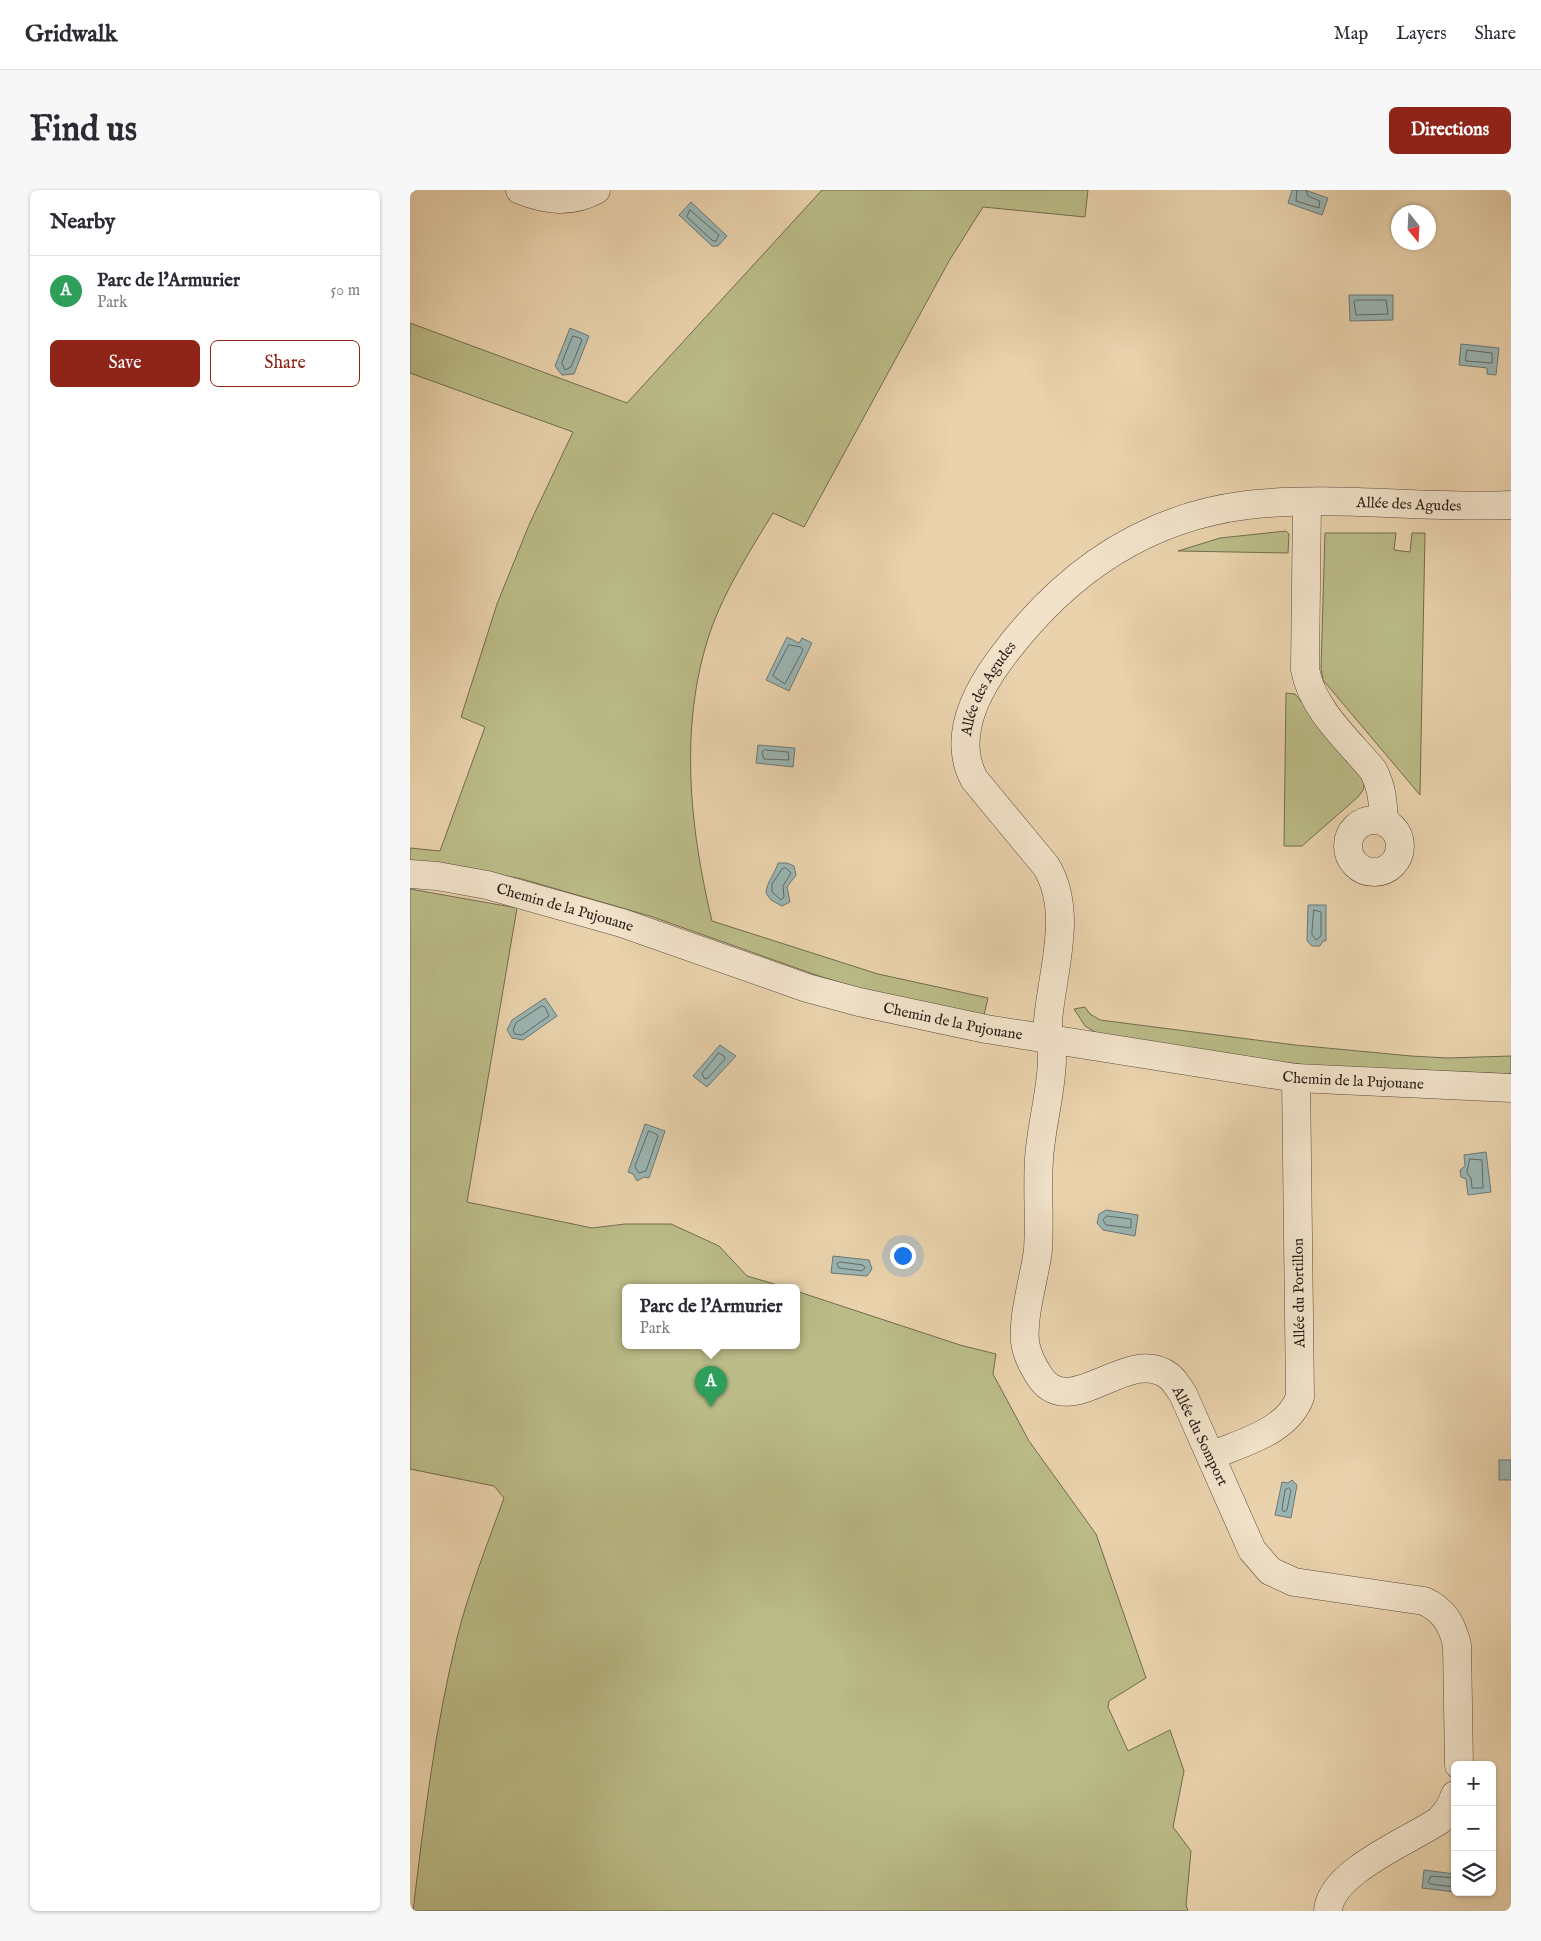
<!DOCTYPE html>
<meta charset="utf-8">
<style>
:root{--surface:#fff;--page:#f7f7f7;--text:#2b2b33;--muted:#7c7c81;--line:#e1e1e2;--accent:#8f2418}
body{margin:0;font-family:"IM FELL English",serif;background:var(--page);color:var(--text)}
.controls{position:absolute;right:15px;bottom:15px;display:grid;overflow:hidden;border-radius:8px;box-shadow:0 1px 4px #0004}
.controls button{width:45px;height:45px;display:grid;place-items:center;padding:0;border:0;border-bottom:1px solid var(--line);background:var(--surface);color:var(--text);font:25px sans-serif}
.compass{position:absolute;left:981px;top:15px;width:45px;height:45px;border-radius:50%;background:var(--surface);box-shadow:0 1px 4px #0004;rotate:162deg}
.you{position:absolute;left:492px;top:1065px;width:18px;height:18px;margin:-12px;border:4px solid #fff;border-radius:50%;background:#1a73e8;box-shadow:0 0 0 8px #1a73e833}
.badge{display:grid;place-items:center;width:32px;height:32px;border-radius:50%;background:var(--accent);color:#fff;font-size:16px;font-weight:700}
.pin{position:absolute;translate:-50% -41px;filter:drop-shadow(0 1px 2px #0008)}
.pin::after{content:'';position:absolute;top:26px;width:18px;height:15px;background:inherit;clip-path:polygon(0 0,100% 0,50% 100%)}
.popup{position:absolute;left:212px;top:1094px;width:178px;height:65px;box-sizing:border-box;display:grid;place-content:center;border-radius:8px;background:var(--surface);filter:drop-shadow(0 1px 4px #0005);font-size:16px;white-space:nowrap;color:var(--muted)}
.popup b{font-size:19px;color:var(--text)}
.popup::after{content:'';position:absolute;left:50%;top:100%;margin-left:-10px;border:10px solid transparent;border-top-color:var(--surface)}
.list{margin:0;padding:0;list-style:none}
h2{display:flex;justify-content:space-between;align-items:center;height:65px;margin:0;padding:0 20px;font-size:21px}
h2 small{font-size:16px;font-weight:400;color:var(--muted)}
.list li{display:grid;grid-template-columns:32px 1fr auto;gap:15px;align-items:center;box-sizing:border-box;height:70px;padding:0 20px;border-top:1px solid var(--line)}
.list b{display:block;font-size:19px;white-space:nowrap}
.list p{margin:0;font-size:16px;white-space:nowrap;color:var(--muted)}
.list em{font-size:16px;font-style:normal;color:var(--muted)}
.actions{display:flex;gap:10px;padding:15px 20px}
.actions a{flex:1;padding:11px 0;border:1px solid var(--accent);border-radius:8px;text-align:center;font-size:18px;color:var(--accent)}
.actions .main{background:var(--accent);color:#fff}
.icon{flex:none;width:28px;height:28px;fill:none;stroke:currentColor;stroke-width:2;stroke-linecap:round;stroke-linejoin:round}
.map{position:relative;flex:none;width:1101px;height:1721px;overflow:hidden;border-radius:8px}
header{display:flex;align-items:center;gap:30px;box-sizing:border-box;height:70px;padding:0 25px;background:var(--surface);border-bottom:1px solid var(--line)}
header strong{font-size:24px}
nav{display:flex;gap:28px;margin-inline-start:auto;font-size:18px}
.intro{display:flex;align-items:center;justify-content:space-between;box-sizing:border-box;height:120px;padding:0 30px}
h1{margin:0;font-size:35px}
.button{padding:12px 22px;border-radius:8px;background:var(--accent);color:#fff;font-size:18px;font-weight:700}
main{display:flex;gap:30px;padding:0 30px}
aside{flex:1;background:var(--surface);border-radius:8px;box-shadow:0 1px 4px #0004}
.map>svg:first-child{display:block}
</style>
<header>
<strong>Gridwalk</strong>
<nav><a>Map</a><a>Layers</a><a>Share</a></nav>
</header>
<div class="intro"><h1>Find us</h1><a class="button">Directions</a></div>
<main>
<aside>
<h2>Nearby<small></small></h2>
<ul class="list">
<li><span class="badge" style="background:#2e9e5b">A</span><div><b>Parc de l'Armurier</b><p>Park</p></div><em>50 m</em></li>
</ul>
<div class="actions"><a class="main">Save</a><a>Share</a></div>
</aside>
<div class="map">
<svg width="1101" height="1721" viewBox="0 0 1101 1721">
<rect width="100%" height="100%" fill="#e9d2ac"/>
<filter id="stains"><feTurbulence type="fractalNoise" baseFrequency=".004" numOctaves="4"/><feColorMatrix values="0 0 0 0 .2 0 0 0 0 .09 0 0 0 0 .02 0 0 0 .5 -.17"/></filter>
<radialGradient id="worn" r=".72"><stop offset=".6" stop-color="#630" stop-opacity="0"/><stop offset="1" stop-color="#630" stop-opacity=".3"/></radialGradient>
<!-- green -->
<g fill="#babb87" stroke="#726c4f">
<path d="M412,0H678L675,27L573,17L539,71L394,337L363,323C341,359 318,395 303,434C268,529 279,635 302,731L468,784L578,808L574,825L480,808L406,785L240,726L112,689L48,676L0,671V658L30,661L75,537L51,527L87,414L119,335L163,242L0,183V133L217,213Z"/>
<polygon points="876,341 879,344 878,363 768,361 810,348"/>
<polygon points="915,343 986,343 984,360 1000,362 1002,343 1015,343 1010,605 913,490 911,478"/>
<polygon points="876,503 885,504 955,589 953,600 948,607 892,656 874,656"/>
<path d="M0,699L107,718L57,1012L182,1038L215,1034H261L309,1056L337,1086L378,1098H216V1156H386V1101L550,1155L586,1164L583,1184L619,1251L686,1344L736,1488L699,1511L698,1517L718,1561L760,1540L774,1581L763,1637L781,1661L776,1715L778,1721H3C14,1630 25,1537 47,1448C59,1400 77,1355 94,1308L84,1296L0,1279Z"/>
<polygon points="675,817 680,824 690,830 885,855 1001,866 1038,868 1101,866 1101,884 905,876 778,861 690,845 675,836 664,819"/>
</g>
<!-- water -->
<g fill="#9ab5b3" stroke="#6d7875">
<polygon points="882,0 895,0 918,8 912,25 878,13"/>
<polygon points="281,12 317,46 308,56 302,56 269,25"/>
<polygon points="939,105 983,105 983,130 940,131"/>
<polygon points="160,138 179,146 164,184 152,185 145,176"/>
<polygon points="1051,154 1089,158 1086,185 1077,184 1077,178 1049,175"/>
<polygon points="377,447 389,453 392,448 402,453 379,501 356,490"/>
<polygon points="348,555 385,558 383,577 346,573"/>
<path d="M368,673H377L384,676L386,685L377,697L380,712L372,716L361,710L356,703C357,691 365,684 368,673Z"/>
<polygon points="898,715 916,715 916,751 913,751 910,756 902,756 897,751"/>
<polygon points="135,808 147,826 113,850 102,848 97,840 102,830"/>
<polygon points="310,855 326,866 297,897 283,886"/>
<polygon points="235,934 255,941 239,988 234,987 227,991 223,984 218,982"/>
<polygon points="1076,962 1081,1002 1058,1005 1056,989 1051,987 1050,980 1055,976 1054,965"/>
<polygon points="696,1020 728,1025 725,1046 693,1040 687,1033 689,1024"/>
<polygon points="423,1066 459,1070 462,1079 457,1086 421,1083"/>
<rect x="1089" y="1270" width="12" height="20"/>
<polygon points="882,1290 887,1295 881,1328 865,1325 872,1292 878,1293"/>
<polygon points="1014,1680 1045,1684 1045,1702 1012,1698"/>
</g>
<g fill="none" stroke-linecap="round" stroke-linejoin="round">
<!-- shore -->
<g stroke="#626965" stroke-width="1">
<polyline points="887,0 886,11 909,18 910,11 898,6 896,0"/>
<polygon points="280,20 309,45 306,51 303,51 277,27"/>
<polygon points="947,110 976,110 978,124 946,125 944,112"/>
<polygon points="163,146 170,148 172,150 161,177 155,180 152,173"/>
<polygon points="1057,160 1082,163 1082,173 1056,171"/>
<polygon points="379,455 391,457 393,460 375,494 363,486"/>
<polygon points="355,560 378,562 379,570 354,569 352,562"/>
<polygon points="376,678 381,683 373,696 374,707 371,710 362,702 362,694 372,679"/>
<polygon points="904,720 911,722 911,746 906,750 902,745"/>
<polygon points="132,816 135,817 139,826 112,845 105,844 103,840 106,833"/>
<polygon points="309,863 314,866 315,869 298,888 295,889 292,884"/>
<polygon points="239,941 246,944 248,946 236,981 229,983 225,977"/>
<polygon points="1060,969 1072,970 1073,998 1062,998 1061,988 1057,983"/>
<polygon points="697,1026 721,1029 721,1038 696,1035 693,1030"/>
<polygon points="430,1072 453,1075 455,1078 452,1081 429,1078 427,1074"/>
<polygon points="879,1298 881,1300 877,1320 874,1322 872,1319 875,1300"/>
<polyline points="1045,1688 1021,1686 1018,1692 1020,1694 1045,1697"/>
</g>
<defs>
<g id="minor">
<path d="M110,0C136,10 160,14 186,0"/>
<path d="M897,312L895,479C902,519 937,549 963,580C972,597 973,612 974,632"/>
<circle cx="964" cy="656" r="26"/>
<path d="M801,1266C833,1252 877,1242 890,1207L886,888"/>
<path id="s1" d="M1049,1575L1047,1455C1042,1434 1034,1420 1014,1411L884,1392L860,1381L842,1360L773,1204C769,1198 765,1191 759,1186C718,1154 659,1236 628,1184C623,1176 618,1166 616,1157C610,1133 625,1086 628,1060C630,1029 627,999 629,969C631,936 642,899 642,868C642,856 637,843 638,831C642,781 664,722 636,676L564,589C543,549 565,504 589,471C651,386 731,328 837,315C924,305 1013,319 1101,315"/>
<path d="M918,1721C920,1682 999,1651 1030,1630L1040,1617L1045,1605"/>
</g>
<g id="tertiary">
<path id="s2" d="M0,684L27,686L77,695L212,733L397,798L449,812L576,839L886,888L1101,898"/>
</g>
</defs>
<!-- minor casing -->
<use href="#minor" stroke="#5a4a3c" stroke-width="29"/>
<!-- tertiary casing -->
<use href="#tertiary" stroke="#5a4a3c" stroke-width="29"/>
<!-- minor -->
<use href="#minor" stroke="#f1e2c9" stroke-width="28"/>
<!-- tertiary -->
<use href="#tertiary" stroke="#f1e2c9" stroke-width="28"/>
</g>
<g text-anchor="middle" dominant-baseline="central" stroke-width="5" stroke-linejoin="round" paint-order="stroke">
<!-- street labels -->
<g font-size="15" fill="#2a1d17" stroke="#f1e2c9">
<text stroke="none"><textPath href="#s1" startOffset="1920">Allée des Agudes</textPath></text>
<text stroke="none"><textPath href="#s1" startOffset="1426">Allée des Agudes</textPath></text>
<text stroke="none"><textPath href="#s2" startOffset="159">Chemin de la Pujouane</textPath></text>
<text stroke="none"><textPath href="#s2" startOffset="564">Chemin de la Pujouane</textPath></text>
<text stroke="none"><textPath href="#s2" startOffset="969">Chemin de la Pujouane</textPath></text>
<text transform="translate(889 1103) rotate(-91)">Allée du Portillon</text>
<text transform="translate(790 1246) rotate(64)">Allée du Somport</text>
</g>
</g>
<rect width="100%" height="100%" filter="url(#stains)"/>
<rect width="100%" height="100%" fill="url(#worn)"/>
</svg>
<div class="controls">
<button>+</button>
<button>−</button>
<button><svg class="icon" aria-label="layers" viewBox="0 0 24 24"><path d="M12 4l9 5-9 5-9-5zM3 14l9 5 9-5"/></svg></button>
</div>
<svg class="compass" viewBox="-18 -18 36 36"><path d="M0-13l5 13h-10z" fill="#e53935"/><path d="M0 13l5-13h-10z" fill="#7c7c81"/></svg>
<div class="you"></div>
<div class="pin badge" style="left:301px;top:1217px;background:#2e9e5b">A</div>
<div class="popup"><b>Parc de l'Armurier</b>Park</div>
</div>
</main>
